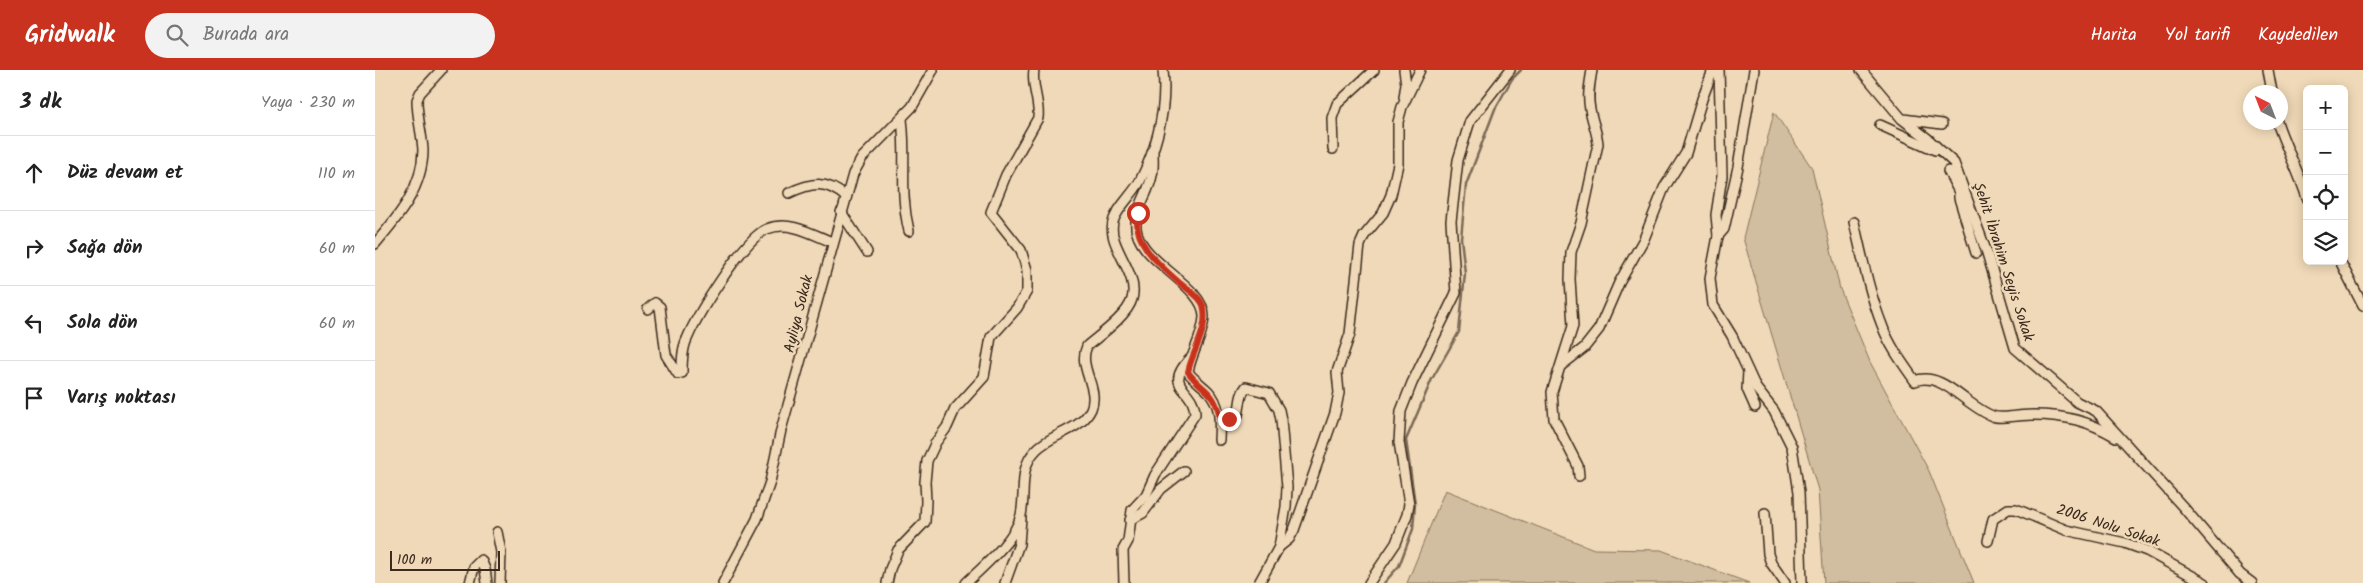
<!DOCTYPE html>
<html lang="tr">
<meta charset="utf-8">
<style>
:root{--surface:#fff;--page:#f2f2f2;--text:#222;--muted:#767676;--line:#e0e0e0;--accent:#c8321e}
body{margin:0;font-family:Kalam,sans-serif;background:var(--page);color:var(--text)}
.controls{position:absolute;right:15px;top:15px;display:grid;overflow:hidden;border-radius:8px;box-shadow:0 2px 12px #0003}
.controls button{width:45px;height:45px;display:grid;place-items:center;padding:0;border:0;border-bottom:1px solid var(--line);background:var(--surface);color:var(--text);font:25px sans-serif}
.compass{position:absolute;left:1868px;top:15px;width:45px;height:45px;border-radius:50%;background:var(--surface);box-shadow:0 2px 12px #0003;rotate:318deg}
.scale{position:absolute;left:15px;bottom:12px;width:110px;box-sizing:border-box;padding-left:5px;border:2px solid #3b2a1e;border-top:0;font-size:14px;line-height:18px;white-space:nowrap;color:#3b2a1e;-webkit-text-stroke:4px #efd9b8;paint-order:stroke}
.stop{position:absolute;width:15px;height:15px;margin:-11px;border:4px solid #c8321e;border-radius:50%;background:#fff}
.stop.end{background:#c8321e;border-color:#fff;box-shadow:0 1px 5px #0008}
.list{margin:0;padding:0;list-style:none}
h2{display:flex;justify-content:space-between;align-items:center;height:65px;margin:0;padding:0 20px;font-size:21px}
h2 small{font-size:16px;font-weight:400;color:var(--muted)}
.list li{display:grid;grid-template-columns:32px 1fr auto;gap:15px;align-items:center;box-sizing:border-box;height:75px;padding:0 20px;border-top:1px solid var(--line)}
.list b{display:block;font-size:19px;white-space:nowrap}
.list em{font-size:16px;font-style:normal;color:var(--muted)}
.icon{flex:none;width:28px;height:28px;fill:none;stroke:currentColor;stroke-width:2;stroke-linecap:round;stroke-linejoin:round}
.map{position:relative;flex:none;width:1988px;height:513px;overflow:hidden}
header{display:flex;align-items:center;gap:30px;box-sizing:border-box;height:70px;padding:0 25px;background:var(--accent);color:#fff}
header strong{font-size:24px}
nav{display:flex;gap:28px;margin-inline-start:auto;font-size:18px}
.search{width:350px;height:45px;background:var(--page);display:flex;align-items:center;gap:12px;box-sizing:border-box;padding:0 18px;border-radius:28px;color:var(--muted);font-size:19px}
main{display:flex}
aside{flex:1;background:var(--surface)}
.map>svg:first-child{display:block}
</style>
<header>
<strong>Gridwalk</strong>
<div class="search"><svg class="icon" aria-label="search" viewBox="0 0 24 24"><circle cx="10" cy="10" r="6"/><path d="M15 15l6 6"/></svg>Burada ara</div>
<nav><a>Harita</a><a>Yol tarifi</a><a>Kaydedilen</a></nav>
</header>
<main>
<aside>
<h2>3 dk<small>Yaya · 230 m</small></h2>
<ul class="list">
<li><svg class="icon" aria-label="ahead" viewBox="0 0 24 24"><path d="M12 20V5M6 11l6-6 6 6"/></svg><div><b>Düz devam et</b></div><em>110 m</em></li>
<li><svg class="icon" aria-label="right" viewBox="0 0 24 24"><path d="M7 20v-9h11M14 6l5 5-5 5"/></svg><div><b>Sağa dön</b></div><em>60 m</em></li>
<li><svg class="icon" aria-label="left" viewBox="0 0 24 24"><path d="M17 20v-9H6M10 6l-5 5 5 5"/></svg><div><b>Sola dön</b></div><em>60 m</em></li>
<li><svg class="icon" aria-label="arrive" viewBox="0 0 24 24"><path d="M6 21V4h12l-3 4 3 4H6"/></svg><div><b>Varış noktası</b></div></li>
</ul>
</aside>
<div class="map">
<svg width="1988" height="513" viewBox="0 0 1988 513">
<rect width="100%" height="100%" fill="#efd9b8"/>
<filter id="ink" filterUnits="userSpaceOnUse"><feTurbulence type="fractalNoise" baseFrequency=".02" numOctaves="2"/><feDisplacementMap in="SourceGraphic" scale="10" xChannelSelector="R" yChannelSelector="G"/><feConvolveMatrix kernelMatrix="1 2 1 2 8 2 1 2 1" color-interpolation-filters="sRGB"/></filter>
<g filter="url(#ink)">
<!-- green -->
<g fill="#d1bd9f" stroke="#86745e">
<polygon points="1399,42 1437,98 1465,219 1495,292 1554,401 1599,513 1449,513 1443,420 1368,168"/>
<polygon points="1070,420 1219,479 1286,480 1374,513 1032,513"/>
</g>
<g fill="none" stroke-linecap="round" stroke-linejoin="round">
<!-- stream -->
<polyline stroke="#7c6956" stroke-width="2.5" points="1009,513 1024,496 1038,459 1040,434 1031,370 1057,309 1084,262 1090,203 1086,168 1091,115 1120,39 1137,9 1146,0"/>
<defs>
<g id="minor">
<polyline points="1344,0 1347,106 1341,145 1343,166 1335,208 1338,235 1357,266 1381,318 1399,341 1417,377 1424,422 1427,513"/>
<polyline points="1486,0 1527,49 1552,68 1579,93 1612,183 1640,278 1702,332 1721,341 1809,438 1865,504 1877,513"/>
<polyline points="1893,0 1897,22"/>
<polyline points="1029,27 1031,14 1029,0"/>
<path d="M527,49C532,89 524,120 534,161"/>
<polyline points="1528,49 1567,54"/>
<path d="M1902,52C1911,79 1924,102 1932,128"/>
<polyline points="1505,55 1560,80"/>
<polyline points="958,79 957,48 962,34 999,0"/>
<path d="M778,82C778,90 779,98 777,105C774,125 756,143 762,163C770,194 830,217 829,247C828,267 816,283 813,302C819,310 826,314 833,321C846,334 845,353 844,370"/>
<polyline points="1573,101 1584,122 1589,121"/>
<polyline points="1589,121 1584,125 1584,128 1601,183"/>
<path d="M414,123C437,112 451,110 471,127"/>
<polyline points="466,142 492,182"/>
<path d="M1479,152C1487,186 1494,222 1507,255C1514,275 1528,294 1540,311C1559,303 1579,321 1594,332C1627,356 1623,345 1658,345C1690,345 1714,351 1741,367"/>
<polyline points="1343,166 1349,159 1363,97 1379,0"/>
<path d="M0,174C23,147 48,118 48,80C47,63 42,47 42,30L45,23L66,0"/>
<polyline points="1965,191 1988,236"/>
<path d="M273,239L280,233L285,237L291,285L303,304L307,303C307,292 307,279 312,269C322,245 369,168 392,159C415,150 437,164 457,172"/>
<polyline points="1187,295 1209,278 1224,259 1244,213 1269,169 1289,118 1311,83 1327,29 1338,0"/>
<polyline points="1373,301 1372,319 1380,337"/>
<path d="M845,348L854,349L863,345C866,334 864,326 871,317L894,323L904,340L906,350L912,417L911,437L904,477L884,513"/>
<path d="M1204,406L1203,396L1179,349L1177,322L1198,256L1195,209L1196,182L1206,153L1223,74C1222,62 1217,51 1215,39C1212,26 1215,13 1217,0"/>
<polyline points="1390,443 1393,484 1396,493 1410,513"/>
<polyline points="755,450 768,443 786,419 809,401"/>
<polyline points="122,462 126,482 125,513"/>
<polyline points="1613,471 1618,449 1633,439 1641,439 1691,460 1750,473 1772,481 1830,513"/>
<polyline points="904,477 914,469 919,460 960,343 964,323 962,302 975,264 985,175 989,166 1008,143 1016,125 1023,94 1023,52 1027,37 1045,0"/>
<polyline points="95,513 99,497 106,490 110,499 112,513"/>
<polyline points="348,513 382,449 395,412 406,360 478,104 487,88 537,37 558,0"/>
<path d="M512,513L515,499L523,480L550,452L551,431L550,412L552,391L561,372L572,357L580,339L609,307L616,267L642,238L652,221V200L646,180L616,142L631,105L663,48C665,31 656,16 659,0"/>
<path d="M591,513C608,497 641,469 646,445C651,423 643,398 661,380C677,363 706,361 716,339C725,318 702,297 712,276C725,265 753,245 757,229C765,202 729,174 739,149C744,136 758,124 765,111C782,77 792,38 788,0"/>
<polyline points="630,513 644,474 646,448"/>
<path d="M749,513L748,480L753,471L757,440L771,425L780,405L820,344C820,317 786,318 816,288"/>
<polyline points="994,513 1021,473 1032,445 1034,434 1024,372 1026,341 1037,313 1081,223 1076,151 1083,90 1095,51 1135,0"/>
</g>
</defs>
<!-- minor casing -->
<use href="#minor" stroke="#3b2a1e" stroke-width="12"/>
<!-- minor -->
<use href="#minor" stroke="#efd9b8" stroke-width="9"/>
</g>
</g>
<g fill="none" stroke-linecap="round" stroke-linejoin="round" filter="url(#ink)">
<!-- route -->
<path stroke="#c8321e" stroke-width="6" d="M763,143C756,173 786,196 806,214C814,221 824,225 828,235C835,258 817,281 813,302C827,321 840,320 845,348L854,349"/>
</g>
<g text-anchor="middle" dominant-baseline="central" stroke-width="5" stroke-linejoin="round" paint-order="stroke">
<!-- street labels -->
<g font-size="15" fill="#3b2a1e" stroke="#efd9b8">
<text transform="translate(1628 192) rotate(72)">Şehit İbrahim Seyis Sokak</text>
<text transform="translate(424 244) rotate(-76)">Ayliya Sokak</text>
<text transform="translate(1733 456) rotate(18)">2006 Nolu Sokak</text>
</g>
</g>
</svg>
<div class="controls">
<button>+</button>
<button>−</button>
<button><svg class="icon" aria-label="locate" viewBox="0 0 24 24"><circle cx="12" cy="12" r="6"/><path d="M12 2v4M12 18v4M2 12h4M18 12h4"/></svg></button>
<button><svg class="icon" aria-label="layers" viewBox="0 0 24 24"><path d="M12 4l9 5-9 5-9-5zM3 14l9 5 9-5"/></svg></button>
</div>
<svg class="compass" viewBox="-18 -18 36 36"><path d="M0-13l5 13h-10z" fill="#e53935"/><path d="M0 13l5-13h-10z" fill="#767676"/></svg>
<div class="scale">100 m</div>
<div class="stop" style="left:763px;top:143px"></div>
<div class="stop end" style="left:854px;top:349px"></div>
</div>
</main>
